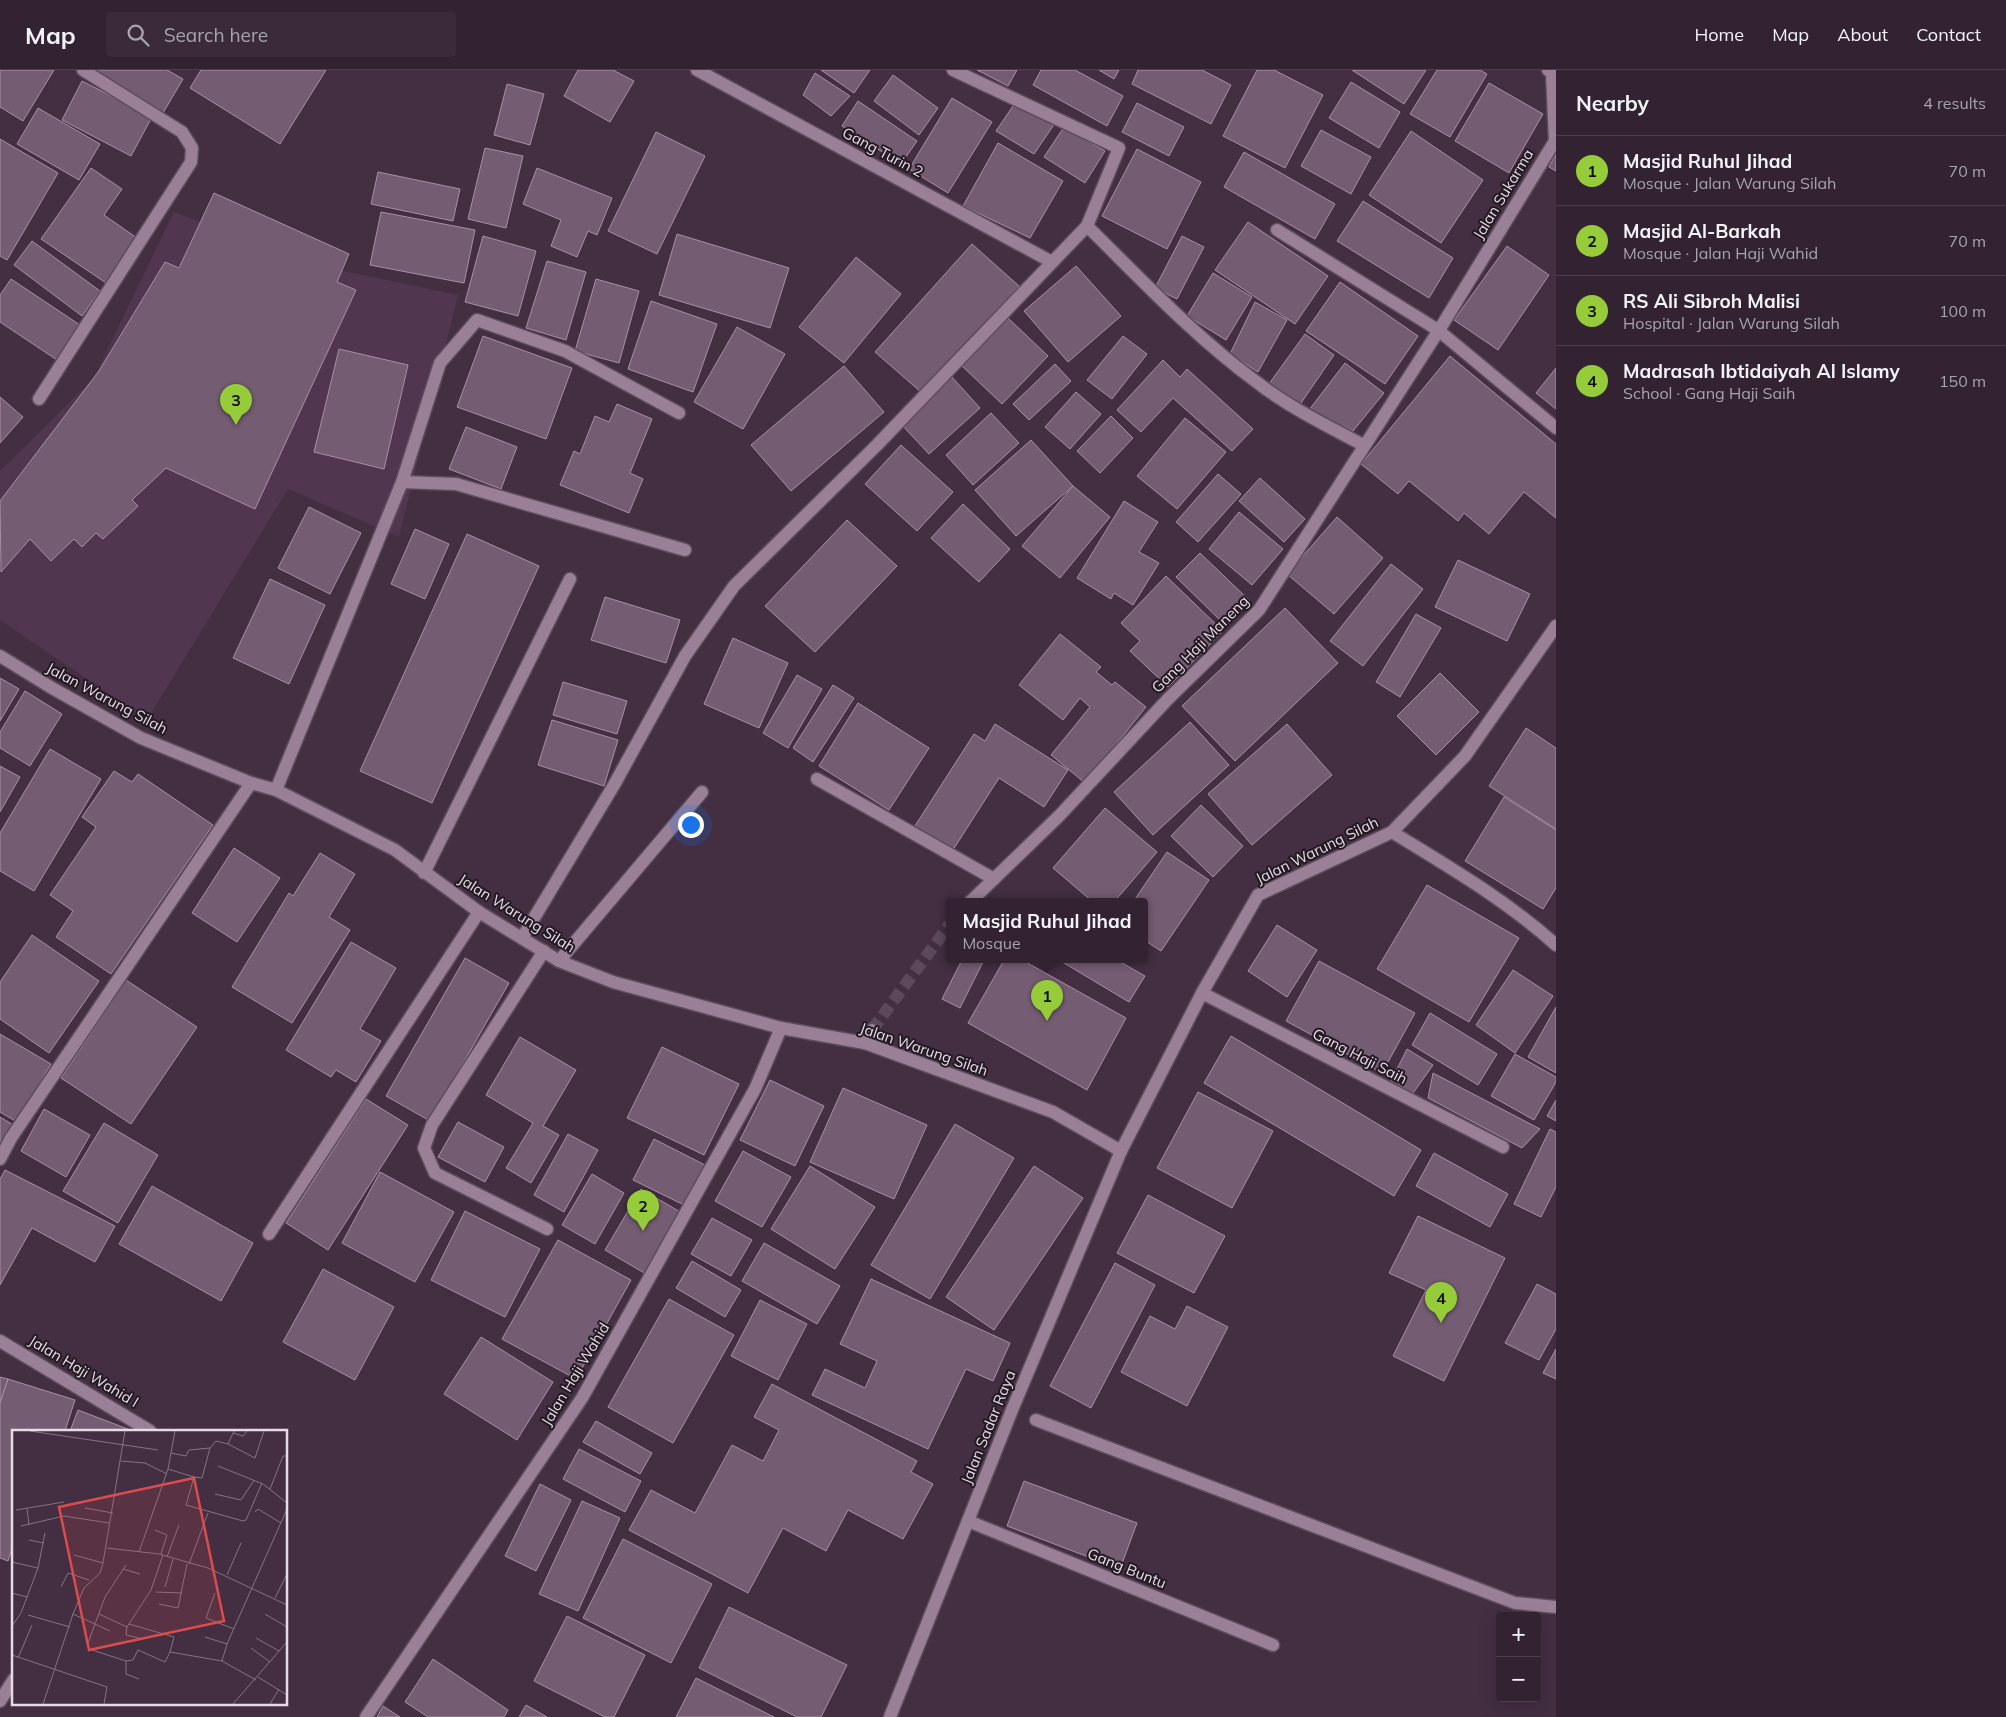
<!DOCTYPE html>
<meta charset="utf-8">
<style>
:root{--surface:#322232;--page:#3a2a3a;--text:#f1f3f6;--muted:#a8a4ac;--line:#4d3f4d;--accent:#96cc3a}
body{margin:0;font-family:Mulish,sans-serif;background:var(--page);color:var(--text)}
.controls{position:absolute;right:15px;bottom:15px;display:grid;overflow:hidden;border-radius:5px;box-shadow:0 5px 20px #0002}
.controls button{width:45px;height:45px;display:grid;place-items:center;padding:0;border:0;border-bottom:1px solid var(--line);background:var(--surface);color:var(--text);font:25px sans-serif}
.you{position:absolute;left:690px;top:754px;width:18px;height:18px;margin:-12px;border:4px solid #fff;border-radius:50%;background:#1a73e8;box-shadow:0 0 0 8px #1a73e833}
.badge{display:grid;place-items:center;width:32px;height:32px;border-radius:50%;background:var(--accent);color:#111;font-size:16px;font-weight:700}
.pin{position:absolute;translate:-50% -41px;filter:drop-shadow(0 1px 2px #0008)}
.pin::after{content:'';position:absolute;top:26px;width:18px;height:15px;background:inherit;clip-path:polygon(0 0,100% 0,50% 100%)}
.popup{position:absolute;left:946px;top:828px;width:202px;height:65px;box-sizing:border-box;display:grid;place-content:center;border-radius:5px;background:var(--surface);filter:drop-shadow(0 1px 4px #0005);font-size:16px;white-space:nowrap;color:var(--muted)}
.popup b{font-size:19px;color:var(--text)}
.popup::after{content:'';position:absolute;left:50%;top:100%;margin-left:-10px;border:10px solid transparent;border-top-color:var(--surface)}
.list{margin:0;padding:0;list-style:none}
h2{display:flex;justify-content:space-between;align-items:center;height:65px;margin:0;padding:0 20px;font-size:21px}
h2 small{font-size:16px;font-weight:400;color:var(--muted)}
.list li{display:grid;grid-template-columns:32px 1fr auto;gap:15px;align-items:center;box-sizing:border-box;height:70px;padding:0 20px;border-top:1px solid var(--line)}
.list b{display:block;font-size:19px;white-space:nowrap}
.list p{margin:0;font-size:16px;white-space:nowrap;color:var(--muted)}
.list em{font-size:16px;font-style:normal;color:var(--muted)}
.icon{flex:none;width:28px;height:28px;fill:none;stroke:currentColor;stroke-width:2;stroke-linecap:round;stroke-linejoin:round}
.map{position:relative;flex:none;width:1556px;height:1647px;overflow:hidden}
header{display:flex;align-items:center;gap:30px;box-sizing:border-box;height:70px;padding:0 25px;background:var(--surface);border-bottom:1px solid var(--line)}
header strong{font-size:24px}
nav{display:flex;gap:28px;margin-inline-start:auto;font-size:18px}
.search{width:350px;height:45px;background:var(--page);display:flex;align-items:center;gap:12px;box-sizing:border-box;padding:0 18px;border-radius:5px;color:var(--muted);font-size:19px}
main{display:flex}
aside{flex:1;background:var(--surface)}
.map>svg:first-child{display:block}
</style>
<header>
<strong>Map</strong>
<div class="search"><svg class="icon" aria-label="search" viewBox="0 0 24 24"><circle cx="10" cy="10" r="6"/><path d="M15 15l6 6"/></svg>Search here</div>
<nav><a>Home</a><a>Map</a><a>About</a><a>Contact</a></nav>
</header>
<main>
<div class="map">
<svg width="1556" height="1647" viewBox="0 0 1556 1647">
<rect width="100%" height="100%" fill="#432e42"/>
<!-- built -->
<polygon fill="#51364f" points="174,142 320,196 458,225 399,467 288,419 147,650 0,550 0,401 93,309"/>
<!-- building -->
<g fill="#745c72" stroke="#a98fa6">
<polygon points="0,0 54,0 23,51 0,37"/>
<polygon points="98,0 167,0 183,9 163,43 96,5"/>
<polygon points="201,0 326,0 280,74 190,18"/>
<polygon points="578,0 613,0 634,11 610,52 564,26"/>
<polygon points="821,0 870,0 854,23"/>
<polygon points="977,0 1017,0 1008,16"/>
<polygon points="1041,0 1075,0 1123,26 1107,56 1033,15"/>
<polygon points="1099,0 1119,0 1114,9"/>
<polygon points="1138,0 1202,0 1231,15 1211,54 1132,14"/>
<polygon points="1257,0 1274,0 1323,25 1285,98 1223,66"/>
<polygon points="1352,0 1426,0 1404,34"/>
<polygon points="1437,0 1480,0 1487,4 1450,67 1410,44"/>
<polygon points="815,3 850,26 831,46 803,25"/>
<polygon points="893,5 938,38 919,65 874,31"/>
<polygon points="82,11 152,47 131,86 62,50"/>
<polygon points="1351,12 1400,42 1379,78 1329,48"/>
<polygon points="1489,13 1543,44 1509,103 1455,71"/>
<polygon points="507,14 544,24 530,75 494,65"/>
<polygon points="952,28 992,52 948,123 909,99"/>
<polygon points="858,31 917,71 901,94 842,56"/>
<polygon points="1015,33 1055,53 1034,84 996,61"/>
<polygon points="1137,33 1184,57 1169,86 1122,62"/>
<polygon points="38,38 100,74 79,110 17,74"/>
<polygon points="1064,57 1105,81 1085,113 1044,87"/>
<polygon points="1321,60 1371,87 1351,124 1301,96"/>
<polygon points="1411,61 1483,110 1441,173 1369,125"/>
<polygon points="656,62 705,86 657,184 608,161"/>
<polygon points="0,69 58,103 7,190 0,186"/>
<polygon points="998,73 1063,111 1030,168 963,136"/>
<polygon points="485,78 523,86 506,158 468,149"/>
<polygon points="1137,79 1201,112 1167,179 1102,146"/>
<polygon points="1244,82 1335,134 1315,169 1224,117"/>
<polygon points="1556,83 1556,101 1549,97"/>
<polygon points="91,98 122,119 104,145 137,168 106,213 41,169"/>
<polygon points="537,98 612,128 597,165 588,161 577,187 551,176 561,150 523,134"/>
<polygon points="378,102 460,119 453,151 371,134"/>
<polygon points="214,123 349,184 337,212 356,220 255,439 166,398 132,430 138,436 103,469 96,463 82,477 74,469 51,491 30,469 1,502 0,431 99,301 165,192 179,198"/>
<polygon points="1363,131 1453,188 1429,228 1337,171"/>
<polygon points="381,142 475,160 464,213 370,195"/>
<polygon points="1248,152 1328,206 1295,254 1215,200"/>
<polygon points="677,164 789,198 770,258 659,225"/>
<polygon points="483,166 536,181 518,246 465,232"/>
<polygon points="1182,166 1204,177 1177,229 1155,218"/>
<polygon points="32,171 100,221 82,246 14,195"/>
<polygon points="972,174 1019,216 922,323 875,282"/>
<polygon points="1507,176 1549,205 1498,280 1454,250"/>
<polygon points="856,187 901,224 844,293 799,257"/>
<polygon points="547,191 586,202 566,270 526,258"/>
<polygon points="1076,196 1121,246 1068,292 1024,241"/>
<polygon points="1213,203 1252,227 1226,270 1187,246"/>
<polygon points="11,209 83,257 60,292 0,252 0,225"/>
<polygon points="596,209 639,221 619,293 575,281"/>
<polygon points="1340,212 1418,266 1385,314 1306,261"/>
<polygon points="651,231 717,254 693,322 628,299"/>
<polygon points="1255,232 1287,250 1258,302 1230,284"/>
<polygon points="1008,248 1048,286 1002,334 962,296"/>
<polygon points="737,257 785,284 743,359 694,332"/>
<polygon points="1305,264 1334,285 1299,336 1266,318"/>
<polygon points="483,266 572,298 546,369 457,337"/>
<polygon points="1123,266 1147,284 1112,329 1087,310"/>
<polygon points="339,279 408,295 384,399 314,382"/>
<polygon points="1450,286 1556,374 1556,448 1524,422 1489,464 1464,443 1458,451 1409,411 1398,424 1361,394"/>
<polygon points="1163,290 1180,307 1187,299 1253,359 1232,381 1173,328 1141,362 1117,340"/>
<polygon points="1345,293 1384,323 1353,361 1309,340"/>
<polygon points="1055,294 1071,311 1029,350 1013,334"/>
<polygon points="844,296 884,342 791,421 751,375"/>
<polygon points="1556,298 1556,339 1536,323"/>
<polygon points="951,306 980,338 929,384 900,353"/>
<polygon points="1076,322 1101,344 1070,379 1045,357"/>
<polygon points="0,327 23,347 0,373"/>
<polygon points="617,334 652,349 630,403 643,409 629,443 560,415 574,381 580,384 595,346 609,352"/>
<polygon points="991,343 1019,373 973,415 946,385"/>
<polygon points="1111,346 1133,368 1100,403 1077,381"/>
<polygon points="1185,348 1226,382 1177,439 1137,406"/>
<polygon points="466,357 517,377 501,419 449,399"/>
<polygon points="1031,370 1073,416 1016,466 975,420"/>
<polygon points="901,375 953,422 917,461 865,414"/>
<polygon points="1218,404 1241,424 1198,472 1176,452"/>
<polygon points="1260,408 1305,449 1284,472 1239,431"/>
<polygon points="1073,416 1110,447 1060,508 1022,476"/>
<polygon points="1124,431 1158,452 1139,482 1159,493 1133,535 1114,523 1111,529 1077,508"/>
<polygon points="963,434 1010,479 979,512 931,468"/>
<polygon points="309,437 361,463 330,524 278,498"/>
<polygon points="1239,442 1283,479 1252,515 1209,479"/>
<polygon points="1337,447 1383,488 1334,544 1287,504"/>
<polygon points="847,450 897,496 815,582 765,536"/>
<polygon points="415,459 449,474 425,529 391,514"/>
<polygon points="467,464 539,496 432,733 360,701"/>
<polygon points="1200,483 1250,531 1226,556 1176,507"/>
<polygon points="1458,490 1530,524 1507,571 1435,537"/>
<polygon points="1391,494 1423,519 1363,596 1330,571"/>
<polygon points="1166,506 1223,561 1168,617 1130,581 1140,571 1121,553"/>
<polygon points="270,509 325,535 289,614 233,588"/>
<polygon points="605,527 680,550 666,593 591,570"/>
<polygon points="1285,538 1338,593 1235,691 1182,636"/>
<polygon points="1416,544 1441,558 1400,627 1376,612"/>
<polygon points="1060,564 1101,597 1096,602 1112,615 1115,612 1146,637 1085,713 1051,685 1090,637 1080,628 1063,650 1019,615"/>
<polygon points="733,568 788,593 759,658 704,634"/>
<polygon points="1440,603 1479,642 1436,685 1397,646"/>
<polygon points="797,605 822,619 788,678 763,663"/>
<polygon points="0,608 19,619 0,651"/>
<polygon points="563,612 627,631 617,664 553,645"/>
<polygon points="833,615 854,628 813,692 793,678"/>
<polygon points="25,621 62,644 30,696 0,678 0,662"/>
<polygon points="858,633 929,678 889,740 819,696"/>
<polygon points="552,650 618,670 604,716 538,695"/>
<polygon points="1190,652 1229,695 1153,765 1114,722"/>
<polygon points="995,654 1068,700 1044,737 999,708 951,783 913,759 974,664 985,671"/>
<polygon points="1287,654 1332,705 1252,775 1208,724"/>
<polygon points="1526,658 1556,678 1556,759 1489,716"/>
<polygon points="50,679 101,709 34,821 0,801 0,763"/>
<polygon points="0,696 20,707 0,742"/>
<polygon points="114,701 132,712 138,704 213,755 111,904 56,867 73,841 50,825 96,757 82,747"/>
<polygon points="1504,727 1556,760 1556,818 1543,839 1465,791"/>
<polygon points="1201,735 1243,776 1213,807 1171,766"/>
<polygon points="1105,738 1157,782 1114,832 1093,832 1053,798"/>
<polygon points="234,778 280,808 237,872 192,843"/>
<polygon points="1167,782 1209,810 1161,881 1144,870 1144,832 1133,832"/>
<polygon points="320,783 355,804 329,847 350,860 292,953 232,917 289,823 293,826"/>
<polygon points="1427,815 1519,868 1469,952 1377,899"/>
<polygon points="1277,855 1317,880 1287,927 1248,901"/>
<polygon points="32,865 99,911 49,983 0,949 0,912"/>
<polygon points="351,872 396,898 360,959 381,971 356,1012 336,1000 331,1007 286,980"/>
<polygon points="465,888 509,913 430,1051 386,1026"/>
<polygon points="962,890 984,890 960,938 942,929"/>
<polygon points="1004,890 1022,890 1126,948 1087,1020 968,953"/>
<polygon points="1059,890 1117,890 1145,906 1129,932"/>
<polygon points="1319,891 1415,943 1382,1003 1286,951"/>
<polygon points="1513,900 1553,926 1515,983 1476,955"/>
<polygon points="126,910 197,957 131,1054 61,1008"/>
<polygon points="1556,937 1556,1003 1528,987"/>
<polygon points="1430,943 1497,984 1478,1015 1412,975"/>
<polygon points="0,964 51,994 17,1052 0,1042"/>
<polygon points="1231,966 1421,1080 1394,1126 1204,1013"/>
<polygon points="520,967 576,1000 543,1056 559,1065 531,1113 506,1098 533,1053 486,1025"/>
<polygon points="662,977 739,1014 704,1085 627,1048"/>
<polygon points="1407,979 1433,995 1411,1026 1389,1015"/>
<polygon points="1515,984 1556,1007 1556,1012 1534,1050 1491,1026"/>
<polygon points="1433,1003 1540,1059 1522,1078 1428,1028"/>
<polygon points="770,1010 824,1036 795,1096 740,1070"/>
<polygon points="843,1018 927,1055 894,1129 810,1092"/>
<polygon points="1198,1022 1273,1061 1232,1138 1157,1098"/>
<polygon points="366,1029 408,1055 328,1180 286,1153"/>
<polygon points="1556,1030 1556,1051 1547,1046"/>
<polygon points="44,1039 90,1065 66,1107 21,1081"/>
<polygon points="0,1047 15,1056 0,1081"/>
<polygon points="458,1052 504,1077 485,1112 438,1087"/>
<polygon points="104,1053 158,1085 118,1153 63,1121"/>
<polygon points="955,1054 1014,1088 930,1229 871,1195"/>
<polygon points="1550,1059 1556,1062 1556,1117 1541,1147 1514,1134"/>
<polygon points="568,1064 598,1080 564,1142 534,1125"/>
<polygon points="654,1069 705,1095 684,1135 633,1110"/>
<polygon points="743,1081 791,1107 762,1157 715,1131"/>
<polygon points="1434,1083 1508,1124 1490,1157 1416,1116"/>
<polygon points="810,1096 875,1137 835,1199 771,1159"/>
<polygon points="1034,1096 1083,1128 994,1260 946,1227"/>
<polygon points="5,1100 115,1156 95,1192 32,1158 0,1215 0,1109"/>
<polygon points="380,1102 454,1142 415,1212 342,1173"/>
<polygon points="592,1104 624,1123 595,1174 562,1155"/>
<polygon points="152,1116 253,1173 221,1231 119,1174"/>
<polygon points="641,1119 682,1143 646,1204 605,1180"/>
<polygon points="1148,1125 1225,1166 1194,1223 1117,1183"/>
<polygon points="465,1141 540,1179 505,1247 431,1210"/>
<polygon points="1418,1146 1505,1188 1444,1311 1393,1286 1426,1220 1389,1203"/>
<polygon points="712,1148 752,1170 731,1206 691,1184"/>
<polygon points="558,1170 631,1210 576,1309 502,1269"/>
<polygon points="764,1173 840,1216 817,1254 742,1211"/>
<polygon points="692,1191 741,1220 725,1247 676,1218"/>
<polygon points="1115,1193 1155,1215 1091,1338 1050,1316"/>
<polygon points="323,1199 394,1237 355,1310 283,1272"/>
<polygon points="871,1209 1010,1273 993,1311 966,1299 928,1379 812,1325 825,1299 865,1318 877,1291 840,1274"/>
<polygon points="1537,1214 1556,1224 1556,1259 1539,1290 1505,1273"/>
<polygon points="669,1229 734,1265 673,1373 608,1337"/>
<polygon points="760,1230 807,1254 778,1310 731,1286"/>
<polygon points="1187,1236 1228,1257 1187,1336 1121,1302 1150,1246 1175,1259"/>
<polygon points="481,1267 553,1312 517,1370 444,1324"/>
<polygon points="1556,1279 1556,1309 1543,1303"/>
<polygon points="0,1307 8,1309 0,1333"/>
<polygon points="8,1309 75,1330 65,1361 14,1361 14,1472 8,1491 0,1488 0,1333"/>
<polygon points="772,1314 917,1391 911,1402 933,1414 903,1469 848,1440 826,1481 783,1458 748,1523 629,1460 651,1420 695,1443 732,1375 763,1391 779,1360 754,1347"/>
<polygon points="78,1340 133,1361 70,1361"/>
<polygon points="596,1351 652,1383 640,1404 583,1372"/>
<polygon points="579,1379 641,1411 625,1442 563,1409"/>
<polygon points="1024,1411 1137,1453 1120,1499 1007,1456"/>
<polygon points="540,1414 571,1430 536,1501 505,1486"/>
<polygon points="582,1431 620,1448 578,1541 539,1524"/>
<polygon points="623,1469 712,1514 671,1593 583,1548"/>
<polygon points="729,1537 847,1595 821,1647 797,1647 699,1598"/>
<polygon points="567,1546 645,1585 614,1647 605,1647 534,1611"/>
<polygon points="433,1589 508,1640 504,1647 428,1647 405,1632"/>
<polygon points="696,1608 774,1647 676,1647"/>
<polygon points="526,1635 547,1647 519,1647"/>
<polygon points="383,1636 400,1647 377,1647"/>
</g>
<g fill="none" stroke-linecap="round" stroke-linejoin="round">
<!-- minor-tunnel -->
<polyline stroke="#5c485b" stroke-width="12" stroke-dasharray="12 6" stroke-linecap="butt" points="872,960 950,854"/>
<defs>
<polyline id="service" points="559,891 702,722"/>
<g id="minor">
<polyline points="697,0 1052,192"/>
<path d="M1087,156C1142,210 1195,267 1258,313C1290,338 1328,356 1363,375"/>
<polyline points="1277,160 1438,260 1556,358"/>
<polyline points="39,329 191,92 192,78 182,62 83,0"/>
<polyline points="402,412 456,414 685,480"/>
<polyline points="817,709 994,809"/>
<polyline points="276,720 402,412 440,293 477,250 565,281 679,343"/>
<path d="M1392,762C1449,797 1506,830 1556,875"/>
<polyline points="424,803 570,509"/>
<polyline points="970,832 1059,746 1168,629 1259,540 1441,257 1555,71 1552,3 1548,0"/>
<polyline points="522,868 614,715 685,586 734,516 877,375 1087,156 1119,78 953,0"/>
<polyline points="544,881 432,1055 424,1078 435,1103 547,1159"/>
<polyline points="1202,923 1503,1077"/>
<polyline points="865,973 872,960"/>
<polyline points="0,1089 11,1068 251,713"/>
<polyline points="269,1164 479,842"/>
<polyline points="0,1271 150,1361"/>
<polyline points="1036,1350 1515,1533 1556,1537"/>
<polyline points="968,1451 1273,1575"/>
<polyline points="0,1631 14,1609"/>
<polyline points="366,1647 582,1328 755,1019 781,958"/>
</g>
<g id="tertiary">
<polyline points="0,586 52,618 141,668 251,713 276,720 395,780 479,842 559,891 613,912 781,958 865,973 1053,1042 1121,1081"/>
<polyline points="890,1647 1012,1340 1121,1081 1202,923 1258,825 1392,762 1465,686 1556,556"/>
</g>
</defs>
<!-- service casing -->
<use href="#service" stroke="#5e4c5d" stroke-width="15"/>
<!-- minor casing -->
<use href="#minor" stroke="#5e4c5d" stroke-width="15"/>
<!-- tertiary casing -->
<use href="#tertiary" stroke="#5e4c5d" stroke-width="15"/>
<!-- service -->
<use href="#service" stroke="#998097" stroke-width="12"/>
<!-- minor -->
<use href="#minor" stroke="#998097" stroke-width="12"/>
<!-- tertiary -->
<use href="#tertiary" stroke="#998097" stroke-width="12"/>
</g>
<g text-anchor="middle" dominant-baseline="central" stroke-width="4" stroke-linejoin="round" paint-order="stroke">
<!-- street labels -->
<g font-size="15" fill="#e8dae7" stroke="#241a23">
<text transform="translate(883 82) rotate(28)">Gang Turin 2</text>
<text transform="translate(1503 124) rotate(-59)">Jalan Sukarma</text>
<text transform="translate(1200 574) rotate(-45)">Gang Haji Maneng</text>
<text transform="translate(107 628) rotate(28)">Jalan Warung Silah</text>
<text transform="translate(1317 780) rotate(-26)">Jalan Warung Silah</text>
<text transform="translate(517 843) rotate(32)">Jalan Warung Silah</text>
<text transform="translate(924 979) rotate(19)">Jalan Warung Silah</text>
<text transform="translate(1360 986) rotate(27)">Gang Haji Saih</text>
<text transform="translate(84 1301) rotate(31)">Jalan Haji Wahid I</text>
<text transform="translate(575 1304) rotate(-59)">Jalan Haji Wahid</text>
<text transform="translate(988 1357) rotate(-68)">Jalan Sadar Raya</text>
<text transform="translate(1127 1498) rotate(22)">Gang Buntu</text>
</g>
</g>
<!-- overview -->
<g transform="translate(12 1360)">
<rect width="275" height="275" fill="#432e42"/>
<path fill="none" stroke="#857384" stroke-width="1" d="M18,1L146,20M221,3L231,6L235,1M216,14L243,28L252,1M159,23L174,26L177,20L198,18M109,31L133,33L155,44M206,36L251,54L275,73M156,39L182,47L174,75L231,91L234,90L250,53M182,47L190,48L198,18L204,11L216,14L222,1M258,59L271,26H275M203,64L229,70L242,50M73,78L101,83M15,79L17,95M4,80L52,72M243,82L246,79L269,93M9,96L52,86L97,93M143,100L155,105L149,124M17,110L32,113M95,118L147,124L196,138L275,175M127,122L156,39L163,1M62,125L91,133M155,127L167,95M0,132L26,138M177,134L196,83M114,135L93,167L76,213L77,219L114,231V244L127,249M111,139L128,144M215,145L229,113M49,157L56,143L77,150M153,157L161,129M144,162L170,163M0,163L15,167M203,163L194,188L222,199M263,168L275,144M147,174L166,178L175,134M61,184L98,201M87,184L115,197M253,184L275,197M16,185L58,197M117,194L162,207L158,222L210,231L244,250M0,196L9,183L26,138L33,103M193,207L215,214M244,208L267,221M131,209L114,205L115,197L139,160L151,125M239,218L258,232M0,225L95,257L92,274M6,228L20,195M114,231L121,230L126,220L153,232L158,222M210,231L215,214L275,79M246,247L275,265M31,274L61,184L72,158L88,143L91,133L113,1M221,274L275,212M258,274L267,259"/>
<path fill="#da4c4e" fill-opacity="0.15" stroke="#da4c4e" stroke-width="2.5" d="M182,48L212,191L77,220L47,77Z"/>
<rect width="275" height="275" fill="none" stroke="#e8dae7" stroke-width="2.5"/>
</g>
</svg>
<div class="controls">
<button>+</button>
<button>−</button>
</div>
<div class="you"></div>
<div class="pin badge" style="left:1047px;top:951px">1</div>
<div class="popup"><b>Masjid Ruhul Jihad</b>Mosque</div>
<div class="pin badge" style="left:643px;top:1161px">2</div>
<div class="pin badge" style="left:236px;top:355px">3</div>
<div class="pin badge" style="left:1441px;top:1253px">4</div>
</div>
<aside>
<h2>Nearby<small>4 results</small></h2>
<ul class="list">
<li><span class="badge">1</span><div><b>Masjid Ruhul Jihad</b><p>Mosque · Jalan Warung Silah</p></div><em>70 m</em></li>
<li><span class="badge">2</span><div><b>Masjid Al-Barkah</b><p>Mosque · Jalan Haji Wahid</p></div><em>70 m</em></li>
<li><span class="badge">3</span><div><b>RS Ali Sibroh Malisi</b><p>Hospital · Jalan Warung Silah</p></div><em>100 m</em></li>
<li><span class="badge">4</span><div><b>Madrasah Ibtidaiyah Al Islamy</b><p>School · Gang Haji Saih</p></div><em>150 m</em></li>
</ul>
</aside>
</main>
